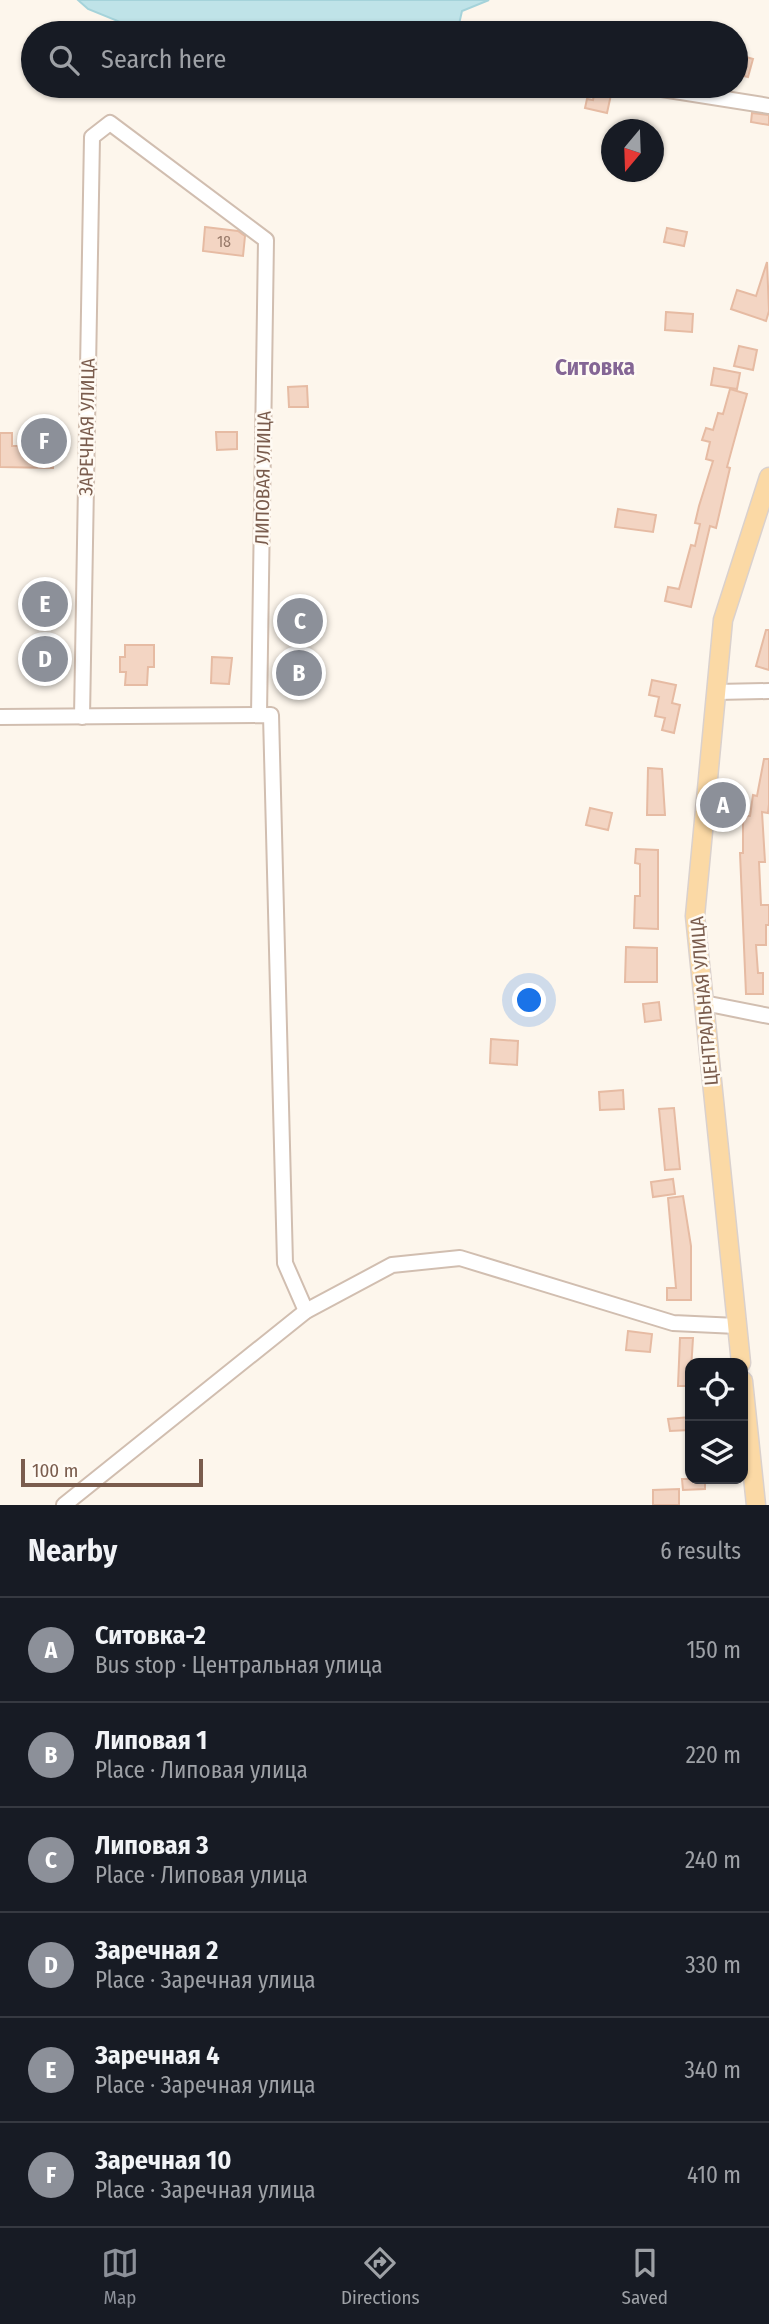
<!DOCTYPE html>
<meta charset="utf-8">
<style>
:root{--surface:#171b24;--page:#242831;--text:#f1f3f6;--muted:#9ea1a6;--line:#363941;--accent:#8c9099}
body{margin:0;font-family:"Fira Sans Condensed",sans-serif;background:var(--page);color:var(--text)}
.controls{position:absolute;right:21px;bottom:21px;display:grid;overflow:hidden;border-radius:14px;box-shadow:0 2px 5px #0004}
.controls button{width:63px;height:63px;display:grid;place-items:center;padding:0;border:0;border-bottom:2px solid var(--line);background:var(--surface);color:var(--text);font:35px sans-serif}
.compass{position:absolute;left:601px;top:119px;width:63px;height:63px;border-radius:50%;background:var(--surface);box-shadow:0 2px 5px #0004;rotate:199deg}
.scale{position:absolute;left:21px;bottom:18px;width:182px;box-sizing:border-box;padding-left:7px;border:4px solid #7a5c4d;border-top:0;font-size:19px;line-height:24px;white-space:nowrap;color:#7a5c4d;-webkit-text-stroke:5px #fffaf3;paint-order:stroke}
.you{position:absolute;left:530px;top:1001px;width:24px;height:24px;margin:-18px;border:5px solid #fff;border-radius:50%;background:#1a73e8;box-shadow:0 0 0 10px #1a73e833}
.badge{display:grid;place-items:center;width:46px;height:46px;border-radius:50%;background:var(--accent);color:#fff;font-size:23px;font-weight:700}
.pin{position:absolute;translate:-50% -50%;border:4px solid #fff;box-shadow:0 2px 7px #0006}
.list{margin:0;padding:0;list-style:none}
h2{display:flex;justify-content:space-between;align-items:center;height:91px;margin:0;padding:0 28px;font-size:30px}
h2 small{font-size:23px;font-weight:400;color:var(--muted)}
.list li{display:grid;grid-template-columns:46px 1fr auto;gap:21px;align-items:center;box-sizing:border-box;height:105px;padding:0 28px;border-top:2px solid var(--line)}
.list b{display:block;font-size:26px;white-space:nowrap}
.list p{margin:0;font-size:23px;white-space:nowrap;color:var(--muted)}
.list em{font-size:23px;font-style:normal;color:var(--muted)}
.icon{flex:none;width:38px;height:38px;fill:none;stroke:currentColor;stroke-width:2;stroke-linecap:round;stroke-linejoin:round}
.map{position:relative;flex:none;width:769px;height:1505px;overflow:hidden}
.search{position:absolute;background:var(--surface);box-shadow:0 2px 5px #0004;left:21px;right:21px;top:21px;height:77px;display:flex;align-items:center;gap:18px;box-sizing:border-box;padding:0 24px;border-radius:38px;color:var(--muted);font-size:26px}
.sheet{height:721px;background:var(--surface)}
nav{display:flex;justify-content:space-around;align-items:center;box-sizing:border-box;height:98px;border-top:2px solid var(--line);background:var(--surface);font-size:19px;color:var(--muted)}
nav a{display:grid;justify-items:center;gap:4px}
nav .on{color:var(--accent)}
.map>svg:first-child{display:block}
</style>
<div class="map">
<svg width="769" height="1505" viewBox="0 0 769 1505">
<rect width="100%" height="100%" fill="#fdf6ec"/>
<!-- water -->
<polygon fill="#bfe3e8" stroke="#a5d3da" stroke-width="2" points="78,0 489,0 462,11 457,33 147,33 88,9"/>
<!-- building -->
<g fill="#f3d5c3" stroke="#e6bba3" stroke-width="2">
<polygon points="739,55 753,59 748,77 736,74"/>
<polygon points="596,86 612,90 607,113 585,108 587,99 593,100"/>
<polygon points="752,113 769,115 769,125 751,122"/>
<polygon points="205,227 238,231 245,236 243,256 203,251"/>
<polygon points="667,228 687,232 684,246 664,242"/>
<polygon points="767,262 769,311 766,321 731,309 737,290 756,296"/>
<polygon points="666,312 693,314 692,332 665,330"/>
<polygon points="739,346 757,350 753,370 734,366"/>
<polygon points="714,368 740,373 737,389 711,385"/>
<polygon points="307,386 308,407 289,407 288,387"/>
<polygon points="730,389 747,394 727,467 730,468 716,528 710,526 691,607 665,601 668,587 679,589 691,545 695,546 700,524 695,523 699,506 713,461 706,459 710,442 702,440 706,428 713,430 718,413 723,414"/>
<polygon points="216,432 237,432 237,449 217,450"/>
<polygon points="0,433 12,433 12,446 34,446 35,436 54,437 53,468 0,467"/>
<polygon points="618,509 656,515 653,532 615,527"/>
<polygon points="32,588 59,588 58,620 32,619"/>
<polygon points="285,606 315,606 313,635 287,635"/>
<polygon points="766,630 769,630 769,670 756,666"/>
<rect x="32" y="644" width="25" height="29"/>
<polygon points="125,645 154,645 154,667 148,667 147,685 125,685 126,672 120,672 120,657 125,657"/>
<polygon points="285,655 312,655 314,691 286,691"/>
<polygon points="212,657 232,658 229,684 211,683"/>
<polygon points="652,680 676,685 672,703 680,705 674,733 662,730 665,718 655,716 659,697 649,695"/>
<polygon points="764,759 769,759 769,804 768,813 762,812 765,862 759,862 761,905 769,905 769,925 766,925 766,945 756,945 758,973 763,973 763,994 746,994 740,853 743,853 743,816 750,816 753,795 757,796"/>
<polygon points="648,768 662,769 665,815 647,815"/>
<polygon points="590,808 612,813 608,830 586,825"/>
<polygon points="636,849 658,850 658,929 634,928 635,896 640,896 640,864 635,863"/>
<polygon points="626,947 657,948 657,982 625,982"/>
<polygon points="659,1002 661,1020 645,1022 643,1004"/>
<polygon points="491,1039 518,1041 517,1065 490,1063"/>
<polygon points="623,1090 624,1109 600,1110 599,1092"/>
<polygon points="674,1108 680,1169 665,1170 659,1109"/>
<polygon points="673,1179 675,1194 653,1197 651,1182"/>
<polygon points="683,1196 691,1246 691,1300 667,1300 667,1288 676,1288 668,1198"/>
<polygon points="628,1331 652,1334 650,1352 626,1350"/>
<polygon points="680,1338 693,1338 690,1386 678,1386"/>
<polygon points="690,1417 690,1430 670,1431 668,1419"/>
<polygon points="682,1479 705,1479 705,1489 683,1490"/>
<polygon points="679,1489 679,1505 653,1505 653,1490"/>
</g>
<g fill="none" stroke-linecap="round" stroke-linejoin="round">
<defs>
<g id="minor">
<polyline points="643,86 769,106"/>
<polyline points="716,692 769,691"/>
<polyline points="0,717 271,715 285,1263 306,1311"/>
<polyline points="82,717 92,137 110,123 266,240 259,715"/>
<polyline points="704,1003 769,1016"/>
<polyline points="64,1505 306,1311 392,1265 460,1258 673,1323 737,1326"/>
</g>
<g id="major">
<polyline points="741,1363 695,916 723,620 769,477"/>
<polyline points="743,1381 756,1505"/>
</g>
</defs>
<!-- minor casing -->
<use href="#minor" stroke="#d1beb0" stroke-width="18"/>
<!-- major casing -->
<use href="#major" stroke="#dad1cd" stroke-width="21"/>
<!-- minor -->
<use href="#minor" stroke="#fff" stroke-width="14"/>
<!-- major -->
<use href="#major" stroke="#fbd9a5" stroke-width="18"/>
</g>
<g text-anchor="middle" dominant-baseline="central" stroke-width="5" stroke-linejoin="round" paint-order="stroke">
<!-- number labels -->
<g font-size="16" fill="#987a6a">
<text x="224" y="241">18</text>
</g>
<!-- street labels -->
<g font-size="19" fill="#7a5c4d" stroke="#fffaf3">
<text transform="translate(87 427) rotate(-89)">ЗАРЕЧНАЯ УЛИЦА</text>
<text transform="translate(263 478) rotate(-89)">ЛИПОВАЯ УЛИЦА</text>
<text transform="translate(704 1001) rotate(-95)">ЦЕНТРАЛЬНАЯ УЛИЦА</text>
</g>
<!-- quarter labels -->
<g font-size="23" font-weight="bold" fill="#846695" stroke="#fffaf3">
<text x="595" y="367">Ситовка</text>
</g>
</g>
</svg>
<div class="controls">
<button><svg class="icon" aria-label="locate" viewBox="0 0 24 24"><circle cx="12" cy="12" r="6"/><path d="M12 2v4M12 18v4M2 12h4M18 12h4"/></svg></button>
<button><svg class="icon" aria-label="layers" viewBox="0 0 24 24"><path d="M12 4l9 5-9 5-9-5zM3 14l9 5 9-5"/></svg></button>
</div>
<svg class="compass" viewBox="-18 -18 36 36"><path d="M0-13l5 13h-10z" fill="#e53935"/><path d="M0 13l5-13h-10z" fill="#9ea1a6"/></svg>
<div class="scale">100 m</div>
<div class="you"></div>
<div class="pin badge" style="left:723px;top:805px">A</div>
<div class="pin badge" style="left:299px;top:673px">B</div>
<div class="pin badge" style="left:300px;top:621px">C</div>
<div class="pin badge" style="left:45px;top:659px">D</div>
<div class="pin badge" style="left:45px;top:604px">E</div>
<div class="pin badge" style="left:44px;top:441px">F</div>
<div class="search"><svg class="icon" aria-label="search" viewBox="0 0 24 24"><circle cx="10" cy="10" r="6"/><path d="M15 15l6 6"/></svg>Search here</div>
</div>
<section class="sheet">
<h2>Nearby<small>6 results</small></h2>
<ul class="list">
<li><span class="badge">A</span><div><b>Ситовка-2</b><p>Bus stop · Центральная улица</p></div><em>150 m</em></li>
<li><span class="badge">B</span><div><b>Липовая 1</b><p>Place · Липовая улица</p></div><em>220 m</em></li>
<li><span class="badge">C</span><div><b>Липовая 3</b><p>Place · Липовая улица</p></div><em>240 m</em></li>
<li><span class="badge">D</span><div><b>Заречная 2</b><p>Place · Заречная улица</p></div><em>330 m</em></li>
<li><span class="badge">E</span><div><b>Заречная 4</b><p>Place · Заречная улица</p></div><em>340 m</em></li>
<li><span class="badge">F</span><div><b>Заречная 10</b><p>Place · Заречная улица</p></div><em>410 m</em></li>
</ul>
</section>
<nav>
<a class="on"><svg class="icon" aria-label="map" viewBox="0 0 24 24"><path d="M3 6l6-2 6 2 6-2v14l-6 2-6-2-6 2zM9 4v14M15 6v14"/></svg>Map</a>
<a><svg class="icon" aria-label="directions" viewBox="0 0 24 24"><path d="M12 3l9 9-9 9-9-9zM9 14v-3h6M13 9l2 2-2 2"/></svg>Directions</a>
<a><svg class="icon" aria-label="saved" viewBox="0 0 24 24"><path d="M7 4h10v16l-5-4-5 4z"/></svg>Saved</a>
</nav>
